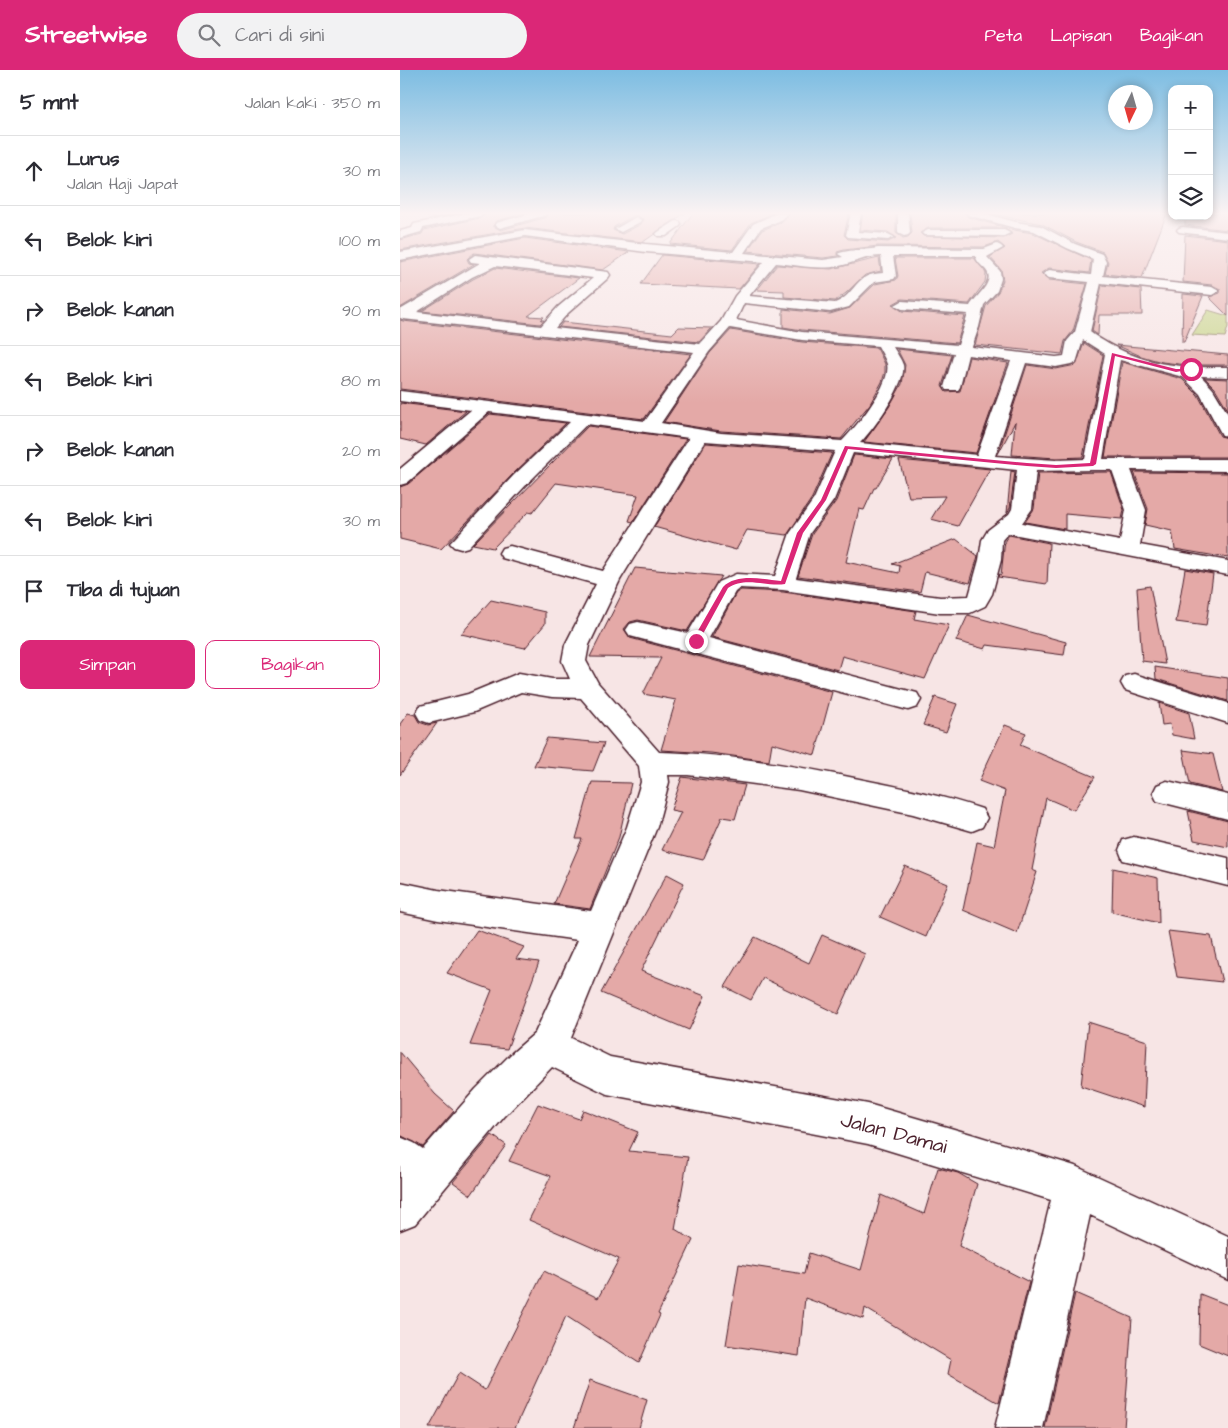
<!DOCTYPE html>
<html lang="id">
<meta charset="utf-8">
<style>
:root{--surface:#fff;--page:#f2f2f3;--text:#2b2b33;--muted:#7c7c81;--line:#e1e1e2;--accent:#db2777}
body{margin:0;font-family:"Architects Daughter",sans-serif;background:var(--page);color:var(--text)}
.controls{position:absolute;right:15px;top:15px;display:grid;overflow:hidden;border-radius:10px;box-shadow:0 2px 8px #0003}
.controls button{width:45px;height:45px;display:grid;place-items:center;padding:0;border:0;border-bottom:1px solid var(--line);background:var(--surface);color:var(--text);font:25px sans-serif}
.compass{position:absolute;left:708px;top:15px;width:45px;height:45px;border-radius:50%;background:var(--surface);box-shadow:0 2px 8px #0003;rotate:185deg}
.stop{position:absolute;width:15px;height:15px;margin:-11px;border:4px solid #db2777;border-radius:50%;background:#fff}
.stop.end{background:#db2777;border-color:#fff;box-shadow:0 1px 5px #0008}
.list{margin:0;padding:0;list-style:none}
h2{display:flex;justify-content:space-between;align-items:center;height:65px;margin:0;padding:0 20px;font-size:21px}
h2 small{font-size:16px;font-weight:400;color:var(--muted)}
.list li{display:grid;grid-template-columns:32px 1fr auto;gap:15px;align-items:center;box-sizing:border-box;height:70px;padding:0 20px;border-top:1px solid var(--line)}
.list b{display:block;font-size:19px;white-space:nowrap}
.list p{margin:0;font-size:16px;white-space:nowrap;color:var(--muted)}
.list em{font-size:16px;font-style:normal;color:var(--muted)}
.actions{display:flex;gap:10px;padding:15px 20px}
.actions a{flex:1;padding:11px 0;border:1px solid var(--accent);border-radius:10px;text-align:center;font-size:18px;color:var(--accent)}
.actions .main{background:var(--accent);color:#fff}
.icon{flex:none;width:28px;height:28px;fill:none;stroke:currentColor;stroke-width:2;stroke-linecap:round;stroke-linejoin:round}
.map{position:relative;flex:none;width:828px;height:1358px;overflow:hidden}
header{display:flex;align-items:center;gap:30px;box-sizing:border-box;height:70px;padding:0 25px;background:var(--accent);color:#fff}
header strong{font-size:24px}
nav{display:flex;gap:28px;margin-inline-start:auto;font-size:18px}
.search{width:350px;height:45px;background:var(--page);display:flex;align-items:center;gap:12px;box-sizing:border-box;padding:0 18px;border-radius:28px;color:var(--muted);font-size:19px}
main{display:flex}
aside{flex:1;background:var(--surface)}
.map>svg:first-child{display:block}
</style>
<header>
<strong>Streetwise</strong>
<div class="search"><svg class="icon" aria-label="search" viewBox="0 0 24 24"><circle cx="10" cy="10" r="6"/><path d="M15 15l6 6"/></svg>Cari di sini</div>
<nav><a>Peta</a><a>Lapisan</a><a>Bagikan</a></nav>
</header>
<main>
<aside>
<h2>5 mnt<small>Jalan kaki · 350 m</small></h2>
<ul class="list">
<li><svg class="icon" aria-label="ahead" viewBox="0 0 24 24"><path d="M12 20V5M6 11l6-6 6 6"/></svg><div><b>Lurus</b><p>Jalan Haji Japat</p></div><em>30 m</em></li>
<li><svg class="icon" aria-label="left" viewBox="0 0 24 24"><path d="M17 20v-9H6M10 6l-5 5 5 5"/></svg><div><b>Belok kiri</b></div><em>100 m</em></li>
<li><svg class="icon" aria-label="right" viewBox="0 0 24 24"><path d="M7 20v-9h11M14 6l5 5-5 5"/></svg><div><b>Belok kanan</b></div><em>90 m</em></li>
<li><svg class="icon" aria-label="left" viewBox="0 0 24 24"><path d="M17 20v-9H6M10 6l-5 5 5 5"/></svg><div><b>Belok kiri</b></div><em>80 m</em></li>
<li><svg class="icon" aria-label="right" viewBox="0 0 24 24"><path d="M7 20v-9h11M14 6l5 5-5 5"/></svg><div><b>Belok kanan</b></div><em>20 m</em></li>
<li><svg class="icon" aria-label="left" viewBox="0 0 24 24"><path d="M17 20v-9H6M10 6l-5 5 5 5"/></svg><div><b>Belok kiri</b></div><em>30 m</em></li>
<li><svg class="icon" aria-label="arrive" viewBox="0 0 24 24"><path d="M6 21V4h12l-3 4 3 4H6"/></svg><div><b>Tiba di tujuan</b></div></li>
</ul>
<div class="actions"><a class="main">Simpan</a><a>Bagikan</a></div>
</aside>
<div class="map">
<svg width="828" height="1358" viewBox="0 0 828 1358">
<rect width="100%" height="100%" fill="#f7e5e5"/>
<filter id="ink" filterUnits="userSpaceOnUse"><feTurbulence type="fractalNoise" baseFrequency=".02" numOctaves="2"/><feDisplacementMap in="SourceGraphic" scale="10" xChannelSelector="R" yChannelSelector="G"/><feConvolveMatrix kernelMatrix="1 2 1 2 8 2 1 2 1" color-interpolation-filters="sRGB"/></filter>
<g filter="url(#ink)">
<!-- green -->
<polygon fill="#c7d488" stroke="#887a5a" points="808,240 828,246 828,257 825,267 792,265"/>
<!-- building -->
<g fill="#e4a9a7" stroke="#4a1f2b" fill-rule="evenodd">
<polygon points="19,143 60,143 33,148"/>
<path d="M87,143H126L96,151L93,156L101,160L147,147L149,143H285L243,172L125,158L0,180V170L22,164L24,160L80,148ZM235,145L243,149L241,154L222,164L213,160L214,157Z"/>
<polygon points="293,143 373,143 351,153 332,180 270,174"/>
<path d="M391,143H449L444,165L448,169L488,172L496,168L488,162L460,160L463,143H496V163L503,168L508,167L512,163L510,143H565L568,147L614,160L633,163L691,190L689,203L649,198L641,203L649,210L687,214L673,261L665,271L662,284L575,275L586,236L598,222L603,210L601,200L590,187L605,178L598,172L584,177L478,176L444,180L437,182L438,186L423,188L347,181L362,160L380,153ZM528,158H604L612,164L604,168L523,166L520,163Z"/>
<polygon points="588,143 767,143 742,208 705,204 708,192 703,182 676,172 642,154"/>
<polygon points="809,143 828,143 828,160 785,155 785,146 809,146"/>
<polygon points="785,165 828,170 828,246 809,227 820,223 820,219 812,215 783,212"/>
<polygon points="125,168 229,182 203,200 74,183 67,189 69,193 74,194 0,238 0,192"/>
<polygon points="262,185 360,194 339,219 241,214"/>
<polygon points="479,188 481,201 465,205 446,223 435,231 384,227 384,221 357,220 377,195 431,199"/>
<polygon points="495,188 574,188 584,200 586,204 585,212 569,234 502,229 493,234 502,241 565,246 557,273 402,260 383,257 383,239 430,244 450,238 475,214 496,210 498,206"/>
<polygon points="95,198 179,208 128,246 144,247 141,250 144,250 140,254 22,241 73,209"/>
<polygon points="702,215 741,219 742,245 699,245 698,265 692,261"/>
<polygon points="783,224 803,226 784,272 782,272"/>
<polygon points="0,250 3,251 291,284 244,349 0,319"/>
<polygon points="163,252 272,264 279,257 312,258 299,272 159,257"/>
<polygon points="331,260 402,272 477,278 485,294 485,302 482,312 470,334 441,369 321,361 264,352 310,283"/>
<polygon points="684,273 703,285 683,387 656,388 612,385 615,352 598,384 627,295 656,299 676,295"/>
<polygon points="716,275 828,285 828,295 787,295 762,292 741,286"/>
<polygon points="497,279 552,285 542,316 546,322 560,321 569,287 608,293 576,383 464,372 489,337 502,314 505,295"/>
<polygon points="722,292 782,309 798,325 820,366 828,368 828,387 705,387"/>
<polygon points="805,308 828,309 828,340 815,318"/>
<polygon points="0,333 66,341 26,375 0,369"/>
<polygon points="90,344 166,353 113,404 41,479 0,469 0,417 8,414"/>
<polygon points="188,356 286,369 233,452 229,451 238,425 156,413 132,443 128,442 93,478 73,474"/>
<polygon points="306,373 432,383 412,428 387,465 347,460 336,480 254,457"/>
<polygon points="454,385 493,389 476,418 474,418 464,440 459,439 446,492 499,503 500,496 492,494 556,469 578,486 570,513 525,502 520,522 398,506 412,464 436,431"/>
<polygon points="499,390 590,399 558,456 531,449 545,426 509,427"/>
<polygon points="611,401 615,402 610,438 607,443"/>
<polygon points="711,402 724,440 722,449 665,444 665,459 625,452 634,439 638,403"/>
<polygon points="734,402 828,403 828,488 775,479 772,461 745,455 748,439"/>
<polygon points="609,465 649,473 647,514 598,507 599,504 601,505 605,470"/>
<polygon points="235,498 321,506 287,561 238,550 230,552 224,559 230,568 432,622 415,685 372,673 369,691 311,683 261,680 276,630 243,624 261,588 190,587"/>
<polygon points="785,499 813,504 806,556 776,552"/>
<polygon points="750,516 765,594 742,591 737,518"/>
<polygon points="341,520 383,522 516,541 514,549 549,555 525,609 442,586 438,600 312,567 336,523"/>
<polygon points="91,530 145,542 145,554 125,578 61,564"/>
<polygon points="568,545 666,572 664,585 587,575 585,579 556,571"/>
<polygon points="755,597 828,608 828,631 756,609"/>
<polygon points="535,627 557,634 546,662 523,655"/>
<polygon points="759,633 789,643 794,669 772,665 770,654 762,655"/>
<polygon points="8,643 15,645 19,652 28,655 37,653 0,705 0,654"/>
<polygon points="605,655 626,663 620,675 695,707 674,740 646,728 632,800 637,802 617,863 563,840 577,772 594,776 605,721 579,711"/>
<polygon points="147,668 204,673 193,701 134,696"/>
<polygon points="783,680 813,684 822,722 790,714"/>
<polygon points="282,707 345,715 335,749 322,747 303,790 262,780 281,742 271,740"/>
<polygon points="192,712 231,713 219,767 190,839 154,834 182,769 176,769"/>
<polygon points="788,741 828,751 828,777 794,770"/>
<polygon points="505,796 548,814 526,867 480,847"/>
<polygon points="713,798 758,808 759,853 712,842"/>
<polygon points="267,804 284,813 241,901 305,926 289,960 201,923"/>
<polygon points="77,860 124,877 116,889 139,892 107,979 70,975 92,920 47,903"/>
<polygon points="768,861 811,866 822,912 777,907"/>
<polygon points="422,865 465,884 438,944 363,908 351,930 325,917 355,867 409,893"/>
<polygon points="688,952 747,971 744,1037 681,1016"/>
<polygon points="0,982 35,1024 54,1041 23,1077 0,1065"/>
<polygon points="138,1034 179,1049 183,1040 238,1062 229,1081 288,1087 275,1159 293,1170 258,1244 260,1245 239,1293 166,1246 115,1358 29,1358 59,1303 85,1320 144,1201 198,1228 219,1189 129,1150 151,1106 109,1091"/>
<polygon points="92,1065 106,1075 71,1125 53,1112"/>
<polygon points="538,1098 558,1103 577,1114 559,1176 629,1212 599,1333 548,1304 551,1290 465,1238 463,1249 405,1228 399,1286 326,1275 339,1194 404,1204 409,1183 461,1200 481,1125 524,1144"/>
<polygon points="675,1223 732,1248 724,1358 645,1358"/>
<polygon points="800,1224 828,1235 828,1286 799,1274"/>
<polygon points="190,1310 247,1330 239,1358 174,1358"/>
</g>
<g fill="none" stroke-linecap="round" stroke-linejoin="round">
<defs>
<g id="minor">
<polygon points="67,143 85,143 80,146 23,158 21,162 0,168 0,161 12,158 14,154"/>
<polygon points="132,143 147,143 146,145 100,158 95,155 96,153"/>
<path d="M377,143H389L379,151L361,158L344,183L423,190L443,187L438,184C442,180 469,180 478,178L584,179L597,174L601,176L603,178L587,187L600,201L601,209L597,221L584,235L579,257L572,277L656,287L664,286L667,271L675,262L689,212L649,208L643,204L649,200L691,205L693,189L667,178L634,161L615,158L568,145L567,143H582L616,152L641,156L675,174L702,184L706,192L703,206L812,217L819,221L812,225L701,213L690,262C713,279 744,292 773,295C791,298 810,297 828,297V307L801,306L813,319L828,344V366L822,365L800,324L783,307L720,290L703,389H828V401L731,400L746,440L740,475L828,491V505L608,463L602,470L601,490L592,524L585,536L570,543H540L383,520L340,518L335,522L309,568L517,623L521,630L517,637L508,640L230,566L226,560L230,554L238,552L288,563L318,512L336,504L375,506L390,463L414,429L435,381L305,371L220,510L189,575L186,591L198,613L259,682C328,684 397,696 464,710C504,718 544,726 582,739L587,748L582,757L572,761L513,744L399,720L288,705H268L269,712L257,757L171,968L210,987L468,1034L571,1064L675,1096L828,1166V1210L690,1145L643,1358H595L651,1130L468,1074L207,1024L152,997L104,1047L15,1154L0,1160V1067L14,1073L23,1079L76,1019L112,983L135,963L178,870L38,850L0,842V812L38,820L191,841L227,757L241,712L239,696L181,628L152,627L121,622L74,642L29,653L20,650L16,643L20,636L68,624L119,603L152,609H170L162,591L165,575L196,514L102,488L99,483L102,478L110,476L203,501L289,368L187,354L128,413L68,477L61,479L54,477L50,473L54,469L114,405L170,352L89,342L7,413L0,415V399L71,340L0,331V321L245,351L294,282L3,249L0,248V240L80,193L71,192L69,189L75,185L208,202L210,205L208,208L168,243L155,258L300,274L321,251L335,226L364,192L246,182L125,166L0,190V182L125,160L246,174L333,182L353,154ZM481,186L483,203C453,204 457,224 435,233L349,226L376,193C396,195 419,200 439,196C454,193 466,186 481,186ZM493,186H576C576,191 581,195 585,199C597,211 576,225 570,236L502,231L495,235L502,239L568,244L558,275L402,262L336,250L344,233L430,242L449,237L474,212L494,209L496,206ZM95,196L193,208L158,237L141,256L17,242L72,207ZM330,258L402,270L478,276C481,282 485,288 487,294C492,314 455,358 442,371L321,363L261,353L309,282ZM683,270L705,284L685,389L656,390L595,386L626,293L656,297L676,293ZM493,277L554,283L544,317L546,320H558L560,317L568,285L611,291L577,385L460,373C473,360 507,313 503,295C501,289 496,282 493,277ZM453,383L617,400L612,439L609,444L588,460L582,470L579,490L569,526L540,527L396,508L410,463L434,430ZM693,400H712L726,440L720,471L622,453L632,439L636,401Z"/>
<polygon points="451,143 461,143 458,162 488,164 494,167 488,170 448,167 446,165"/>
<polygon points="498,143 508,143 510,163 508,165 504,166 498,163"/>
<polygon points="236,147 241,150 240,152 221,162 215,159"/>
<polygon points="276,151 280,152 281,154 280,156 266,166 258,166 256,164 258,162"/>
<polygon points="783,157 828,162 828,168 779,162 777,160 779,158"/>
<polygon points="528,160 604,160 610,163 604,166 524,165 522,163"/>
<polygon points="734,604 828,633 828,653 725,620 721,613 725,606"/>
<polygon points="767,711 828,725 828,749 757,731 753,723 757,715"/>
<polygon points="734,767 828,788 828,816 723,790 719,780 723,770"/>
</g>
</defs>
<!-- minor casing -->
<use href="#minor" stroke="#4a1f2b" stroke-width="3"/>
<!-- minor -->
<use href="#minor" fill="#fff" fill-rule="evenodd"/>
</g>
</g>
<!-- sky -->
<linearGradient id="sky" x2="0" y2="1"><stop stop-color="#7dbde2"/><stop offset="0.43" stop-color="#fbf3f3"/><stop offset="1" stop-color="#fbf3f3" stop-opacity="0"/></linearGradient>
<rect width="828" height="333" fill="url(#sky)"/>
<!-- route -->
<path fill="#db2777" d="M712,283L776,299H793L776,302L715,286L696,394L693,396L656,398L627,396L448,379L426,430L403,463L385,514C367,517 345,506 328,518L298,573H293L292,571L323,517C336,503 363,509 381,511L397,463L421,430L445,376L627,393L656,395L690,393Z"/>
<g text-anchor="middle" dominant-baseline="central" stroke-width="4.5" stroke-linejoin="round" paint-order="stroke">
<!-- near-street labels -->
<g font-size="21" fill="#4a1f2b" stroke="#fff">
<text transform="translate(494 1063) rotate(15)">Jalan Damai</text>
</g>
</g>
</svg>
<div class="controls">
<button>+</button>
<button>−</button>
<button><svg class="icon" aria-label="layers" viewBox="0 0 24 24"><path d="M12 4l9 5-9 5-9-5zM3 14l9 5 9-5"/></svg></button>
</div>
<svg class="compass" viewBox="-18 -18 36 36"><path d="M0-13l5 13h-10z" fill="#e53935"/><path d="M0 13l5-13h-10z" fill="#7c7c81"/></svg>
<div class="stop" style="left:791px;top:299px"></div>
<div class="stop end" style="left:296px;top:571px"></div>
</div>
</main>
